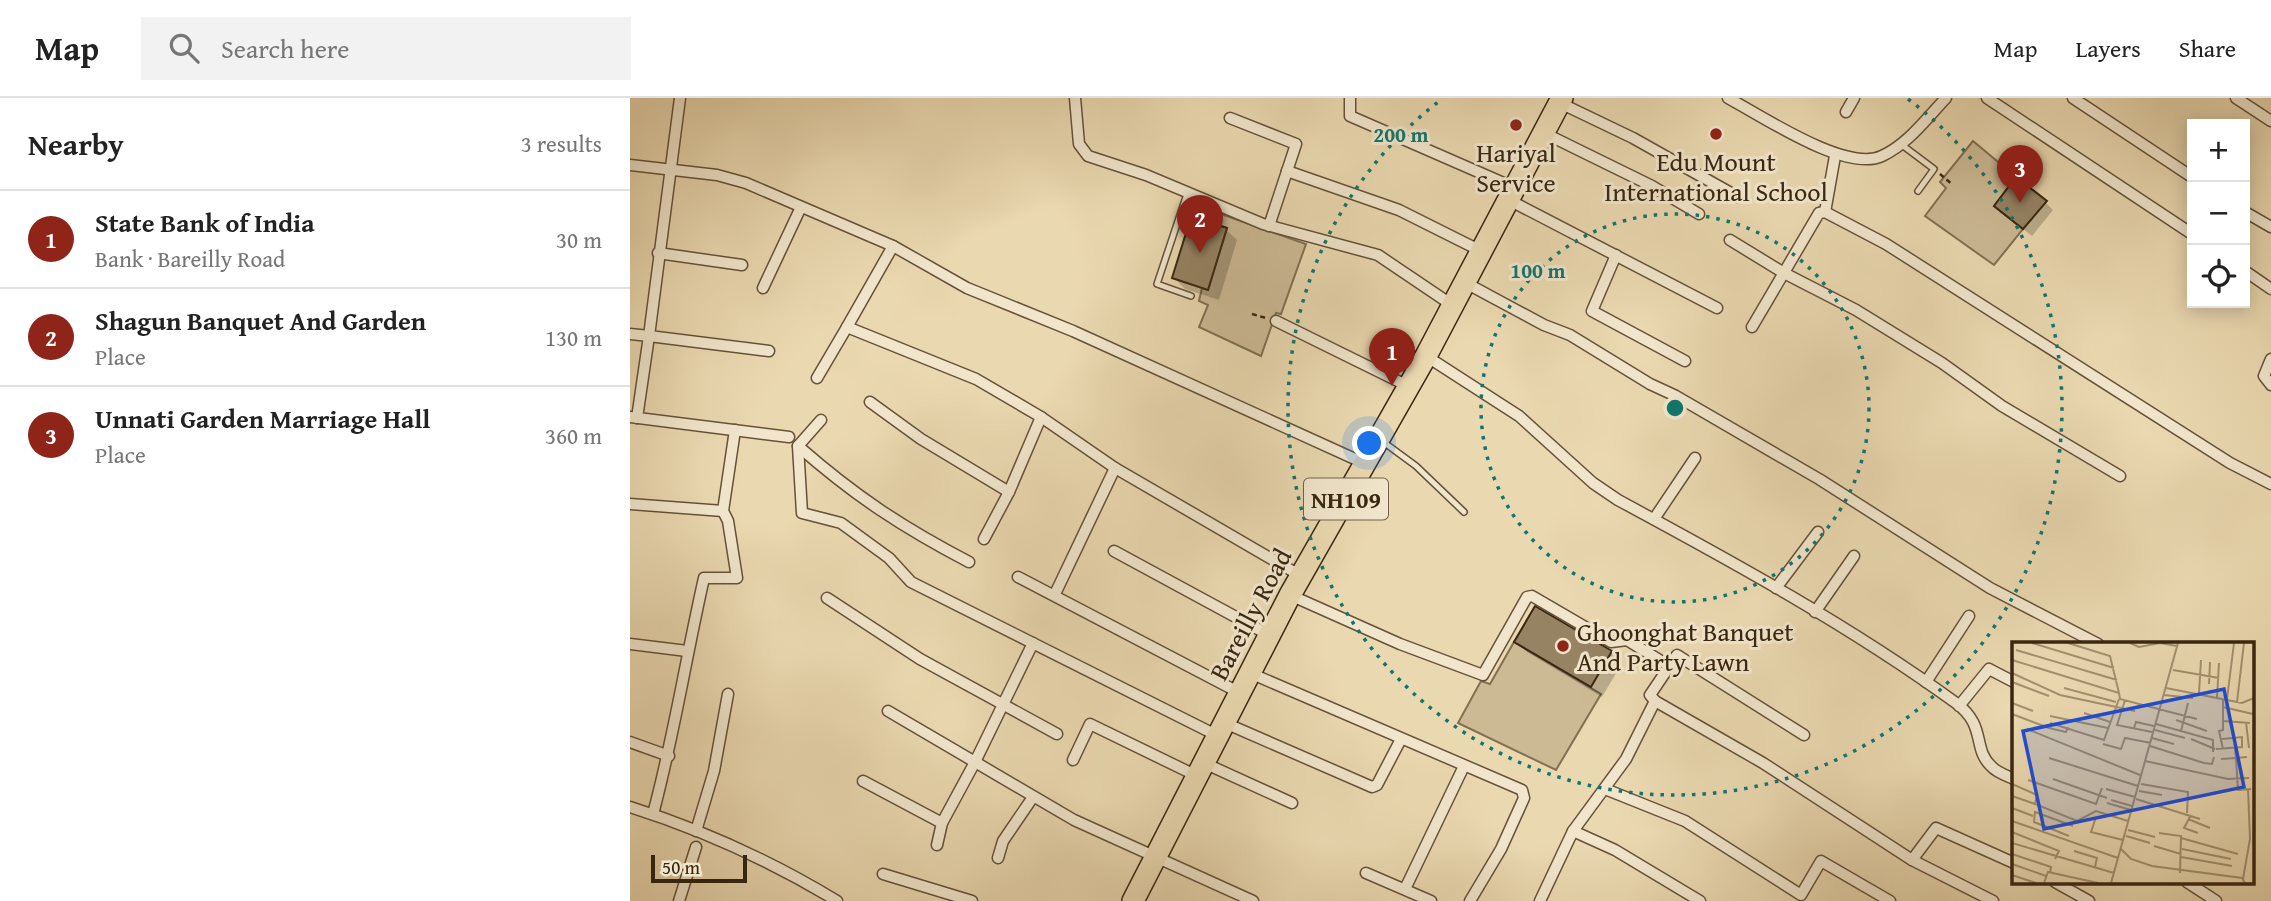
<!DOCTYPE html>
<meta charset="utf-8">
<style>
:root{--surface:#fff;--page:#f2f2f2;--text:#222;--muted:#767676;--line:#e0e0e0;--accent:#8f2418}
body{margin:0;font-family:"Gentium Book Plus",serif;background:var(--page);color:var(--text)}
.controls{position:absolute;right:21px;top:21px;display:grid;overflow:hidden;border-radius:0px;box-shadow:0 4px 18px #0003}
.controls button{width:63px;height:63px;display:grid;place-items:center;padding:0;border:0;border-bottom:2px solid var(--line);background:var(--surface);color:var(--text);font:35px sans-serif}
.scale{position:absolute;left:21px;bottom:18px;width:96px;box-sizing:border-box;padding-left:7px;border:4px solid #392611;border-top:0;font-size:19px;line-height:24px;white-space:nowrap;color:#392611;-webkit-text-stroke:5px #f1e6cc;paint-order:stroke}
.you{position:absolute;left:740px;top:346px;width:24px;height:24px;margin:-18px;border:5px solid #fff;border-radius:50%;background:#1a73e8;box-shadow:0 0 0 10px #1a73e833}
.badge{display:grid;place-items:center;width:46px;height:46px;border-radius:50%;background:var(--accent);color:#fff;font-size:23px;font-weight:700}
.pin{position:absolute;translate:-50% -58px;filter:drop-shadow(0 2px 4px #0008)}
.pin::after{content:'';position:absolute;top:37px;width:24px;height:21px;background:inherit;clip-path:polygon(0 0,100% 0,50% 100%)}
.list{margin:0;padding:0;list-style:none}
h2{display:flex;justify-content:space-between;align-items:center;height:91px;margin:0;padding:0 28px;font-size:30px}
h2 small{font-size:23px;font-weight:400;color:var(--muted)}
.list li{display:grid;grid-template-columns:46px 1fr auto;gap:21px;align-items:center;box-sizing:border-box;height:98px;padding:0 28px;border-top:2px solid var(--line)}
.list b{display:block;font-size:26px;white-space:nowrap}
.list p{margin:0;font-size:23px;white-space:nowrap;color:var(--muted)}
.list em{font-size:23px;font-style:normal;color:var(--muted)}
.icon{flex:none;width:38px;height:38px;fill:none;stroke:currentColor;stroke-width:2;stroke-linecap:round;stroke-linejoin:round}
.map{position:relative;flex:none;width:1641px;height:803px;overflow:hidden}
header{display:flex;align-items:center;gap:42px;box-sizing:border-box;height:98px;padding:0 35px;background:var(--surface);border-bottom:2px solid var(--line)}
header strong{font-size:33px}
nav{display:flex;gap:38px;margin-inline-start:auto;font-size:24px}
.search{width:490px;height:63px;background:var(--page);display:flex;align-items:center;gap:18px;box-sizing:border-box;padding:0 24px;border-radius:0px;color:var(--muted);font-size:26px}
main{display:flex}
aside{flex:1;background:var(--surface)}
.map>svg:first-child{display:block}
</style>
<header>
<strong>Map</strong>
<div class="search"><svg class="icon" aria-label="search" viewBox="0 0 24 24"><circle cx="10" cy="10" r="6"/><path d="M15 15l6 6"/></svg>Search here</div>
<nav><a>Map</a><a>Layers</a><a>Share</a></nav>
</header>
<main>
<aside>
<h2>Nearby<small>3 results</small></h2>
<ul class="list">
<li><span class="badge">1</span><div><b>State Bank of India</b><p>Bank · Bareilly Road</p></div><em>30 m</em></li>
<li><span class="badge">2</span><div><b>Shagun Banquet And Garden</b><p>Place</p></div><em>130 m</em></li>
<li><span class="badge">3</span><div><b>Unnati Garden Marriage Hall</b><p>Place</p></div><em>360 m</em></li>
</ul>
</aside>
<div class="map">
<svg width="1641" height="803" viewBox="0 0 1641 803">
<rect width="100%" height="100%" fill="#ead8b0"/>
<filter id="stains"><feTurbulence type="fractalNoise" baseFrequency=".00286" numOctaves="4"/><feColorMatrix values="0 0 0 0 .2 0 0 0 0 .09 0 0 0 0 .02 0 0 0 .5 -.17"/></filter>
<radialGradient id="worn" r=".72"><stop offset=".6" stop-color="#630" stop-opacity="0"/><stop offset="1" stop-color="#630" stop-opacity=".3"/></radialGradient>
<!-- green -->
<g fill="#ccba95" stroke="#827053" stroke-width="2">
<polygon points="1343,43 1386,79 1364,108 1393,131 1364,167 1295,118 1316,90 1310,84"/>
<polygon points="588,115 676,146 651,216 646,215 631,258 569,229 578,207 569,203 572,190 578,192 597,130 584,125"/>
<polygon points="884,544 971,596 926,672 828,625 851,583 860,586"/>
</g>
<!-- shadow -->
<g fill="#0003">
<polygon points="1415,104 1423,112 1402,138 1374,116"/>
<polygon points="596,132 607,142 589,202 555,191 544,180"/>
<polygon points="886,544 981,554 992,565 972,599 897,554"/>
</g>
<!-- building -->
<g fill="#958364" stroke="#392611" stroke-width="2">
<polygon points="1386,79 1417,103 1393,131 1364,108"/>
<polygon points="561,119 597,130 578,192 542,180"/>
<polygon points="905,508 982,553 961,589 884,544"/>
</g>
<g fill="none" stroke-linecap="round" stroke-linejoin="round">
<defs>
<g id="lane">
<polyline points="1272,47 1304,71 1288,93"/>
<polyline points="557,96 527,186 561,198"/>
<polyline points="752,343 786,368 834,414"/>
</g>
<g id="street">
<polyline points="50,0 19,238 139,253"/>
<polyline points="445,0 449,46 458,58 516,77 633,126 748,157 822,207"/>
<polyline points="720,0 720,18 885,90"/>
<path d="M1098,0C1132,18 1216,75 1252,58C1278,46 1296,21 1316,0"/>
<polyline points="1357,0 1562,136"/>
<polyline points="1443,0 1562,79"/>
<polyline points="1606,0 1641,23"/>
<polyline points="930,5 1003,40 1108,99"/>
<polyline points="1216,14 1224,0"/>
<polyline points="600,20 666,46 639,128"/>
<polyline points="914,35 1022,88 1069,116"/>
<polyline points="0,67 87,77 116,85 263,148 337,190 443,233 736,366"/>
<polyline points="657,73 769,112 851,153"/>
<polyline points="879,102 1087,210"/>
<polyline points="1195,114 1205,58"/>
<polyline points="1615,114 1641,129"/>
<polyline points="1100,142 1154,175 1226,212 1312,265 1372,308 1490,378"/>
<polyline points="28,155 112,167"/>
<polyline points="986,157 962,213 1055,263"/>
<polyline points="1615,173 1641,191"/>
<polyline points="834,184 914,227 940,237 1020,286 1046,298 1189,381 1360,490 1468,546"/>
<polyline points="133,190 171,109"/>
<polyline points="646,223 778,288"/>
<polyline points="217,229 263,148"/>
<polyline points="1122,229 1189,115 1195,114 1256,146 1600,365 1641,386"/>
<polyline points="0,236 19,238 7,320"/>
<path d="M796,258L889,318L963,385L988,402C1103,464 1220,528 1326,605C1357,628 1342,650 1361,668C1366,674 1377,678 1384,681"/>
<polyline points="1641,261 1634,278 1641,287"/>
<polyline points="187,280 217,229 346,281 411,319 485,370 671,478"/>
<polyline points="240,304 291,341 379,394"/>
<polyline points="0,319 159,339"/>
<polyline points="191,322 168,348 172,415 211,425 259,460 281,484 588,638"/>
<path d="M168,348C225,398 272,429 339,464"/>
<polyline points="0,406 93,413"/>
<polyline points="1024,421 1065,360"/>
<polyline points="354,441 379,394 411,319"/>
<polyline points="484,453 639,537"/>
<polyline points="388,479 610,595"/>
<polyline points="1146,490 1188,434"/>
<polyline points="425,496 485,370"/>
<polyline points="660,497 770,546 853,577 897,499 902,498 981,544 997,542 1039,568"/>
<polyline points="197,500 290,561 427,636"/>
<polyline points="1185,514 1224,458"/>
<polyline points="0,546 57,553"/>
<polyline points="620,575 892,692 894,700 871,751 840,803"/>
<polyline points="1296,584 1339,518"/>
<polyline points="1025,603 1020,597 1047,557 1174,637"/>
<polyline points="1329,608 1359,571 1384,584"/>
<polyline points="258,613 444,722 623,803"/>
<polyline points="595,625 742,689 747,687 771,641"/>
<polyline points="0,644 39,658"/>
<polyline points="443,662 460,626 567,678"/>
<polyline points="574,665 662,705"/>
<polyline points="233,683 312,725"/>
<polyline points="975,691 1055,723 1171,797 1191,763 1260,803"/>
<path d="M0,709C73,732 141,763 207,803"/>
<path d="M23,716C44,638 56,559 74,480H107L98,423L93,413L105,332"/>
<polyline points="66,733 84,673 98,596"/>
<polyline points="943,733 985,752 1070,803"/>
<polyline points="307,747 312,725 345,664 403,545"/>
<polyline points="368,760 373,743 403,699"/>
<polyline points="1282,762 1306,730 1384,765"/>
<polyline points="736,775 801,803"/>
<polyline points="253,776 342,803"/>
<polyline points="1425,784 1459,803"/>
<polyline points="1557,784 1586,803"/>
<polyline points="775,791 834,668"/>
<polyline points="49,803 66,749"/>
<polyline points="910,803 943,733 996,661 1025,603 1133,665 1282,762 1363,803"/>
</g>
<polyline id="highway" points="503,803 660,497 796,258 932,0"/>
</defs>
<!-- lane casing -->
<use href="#lane" stroke="#655239" stroke-width="8"/>
<!-- street casing -->
<use href="#street" stroke="#655239" stroke-width="13"/>
<!-- highway casing -->
<use href="#highway" stroke="#392611" stroke-width="24"/>
<!-- path -->
<g stroke="#392611" stroke-width="2.5" stroke-dasharray="5 3.5" stroke-linecap="butt">
<polyline points="1310,76 1323,87"/>
<polyline points="622,216 636,220"/>
</g>
<!-- lane -->
<use href="#lane" stroke="#f1e6cc" stroke-width="5"/>
<!-- street -->
<use href="#street" stroke="#f1e6cc" stroke-width="10"/>
<!-- highway -->
<use href="#highway" stroke="#ead8b0" stroke-width="21"/>
</g>
<!-- distance rings -->
<g fill="none" stroke="#0f766e" stroke-width="3.5" stroke-dasharray="3.5 7">
<circle cx="1045" cy="310" r="194"/>
<path d="M1278 1A387 387 0 1 1 812 1"/>
</g>
<!-- markers -->
<g fill="#8f2418" stroke="#f1e6cc" stroke-width="2.5">
<circle cx="886" cy="27" r="7"/>
<circle cx="1086" cy="36" r="7"/>
<circle cx="933" cy="548" r="7"/>
</g>
<g text-anchor="middle" dominant-baseline="central" stroke-width="6" stroke-linejoin="round" paint-order="stroke">
<!-- shield labels -->
<rect fill="#f1e6cc" stroke="#706049" stroke-width="2" x="674" y="380.5" width="84" height="41" rx="5"/>
<g font-size="24" font-weight="bold" fill="#392611">
<text x="716" y="401">NH109</text>
</g>
<!-- poi labels -->
<g font-size="26" fill="#392611" stroke="#f1e6cc">
<text x="886" y="54">Hariyal<tspan x="886" dy="30">Service</tspan></text>
<text x="1086" y="63">Edu Mount<tspan x="1086" dy="30">International School</tspan></text>
<text x="947" y="533" text-anchor="start">Ghoonghat Banquet<tspan x="947" dy="30">And Party Lawn</tspan></text>
</g>
<!-- street labels -->
<g font-size="26" fill="#392611" stroke="#f1e6cc">
<text transform="translate(620 516) rotate(-62)">Bareilly Road</text>
</g>
</g>
<!-- overview -->
<g transform="translate(1382 544)">
<rect width="242" height="242" fill="#ead8b0"/>
<path fill="none" stroke="#a39170" stroke-width="2" d="M20,1L102,26M56,1L98,14L107,51M118,1L127,5L148,1L165,4M4,8L105,38M0,18L107,51L108,57L185,77M161,28L207,36M0,31L48,53L123,69M0,40L37,54M197,42L198,20M52,46L104,60M154,46L230,61L242,56M187,51L189,18M152,53L181,56M205,55L207,21M215,57L222,1M113,58L105,83L140,90M225,60L232,1M0,61L21,69M211,65L241,72M72,71L98,80M0,72L37,86L54,90L56,85M38,74L96,86M164,78L195,89M211,79L238,81M234,80L237,106M38,81L92,98L107,57M144,82L201,98V110M122,86L124,80L142,84M15,87L128,133M143,88L173,96M169,89L176,61M140,96L162,102M179,97L203,107M91,102L109,107L113,96L139,101M138,104L192,121L200,122L202,115M223,106L224,116L235,115M204,107L230,105V95L210,97M211,107L207,89L211,88V58M37,116L126,144M209,117L224,116L226,148L239,147M133,119L216,137L237,136M41,137L95,156M16,138L84,162L90,146M0,142L25,153L23,162L65,179L84,169L116,179M129,142L176,150L175,171M94,147L123,155M127,149L150,153M0,154L23,162M124,157L188,177M99,158L120,164M95,161L119,168M0,166L21,174M179,173L172,186L186,191M84,175L79,190L111,198M176,177L198,186M0,179L106,216M116,188L143,195M0,190L47,209L43,217M147,191L169,194L168,231M57,194L22,180L23,170L61,184M114,194L138,201M169,196L226,212M0,201L102,231M142,204L169,212M109,207L119,217L140,224L230,236L233,241M170,207L219,217M62,209L85,216L83,225M0,212L39,225L38,231M169,215L220,224M0,222L34,234M0,233L24,241M231,237L238,197L236,147M32,241L36,230L86,241M99,241L166,1"/>
<path fill="#1d4ed8" fill-opacity="0.15" stroke="#1d4ed8" stroke-width="3.5" d="M212,47L232,145L32,187L11,89Z"/>
<rect width="242" height="242" fill="none" stroke="#392611" stroke-width="3.5"/>
</g>
<circle cx="1045" cy="310" r="10" fill="#0f766e" stroke="#f1e6cc" stroke-width="3.5"/>
<g font-size="21" text-anchor="middle" font-weight="bold" fill="#0f766e" stroke="#f1e6cc" stroke-width="6" stroke-linejoin="round" paint-order="stroke">
<text x="771" y="44">200 m</text>
<text x="908" y="180">100 m</text>
</g>
<rect width="100%" height="100%" filter="url(#stains)"/>
<rect width="100%" height="100%" fill="url(#worn)"/>
</svg>
<div class="controls">
<button>+</button>
<button>−</button>
<button><svg class="icon" aria-label="locate" viewBox="0 0 24 24"><circle cx="12" cy="12" r="6"/><path d="M12 2v4M12 18v4M2 12h4M18 12h4"/></svg></button>
</div>
<div class="scale">50 m</div>
<div class="you"></div>
<div class="pin badge" style="left:762px;top:288px">1</div>
<div class="pin badge" style="left:570px;top:155px">2</div>
<div class="pin badge" style="left:1390px;top:105px">3</div>
</div>
</main>
